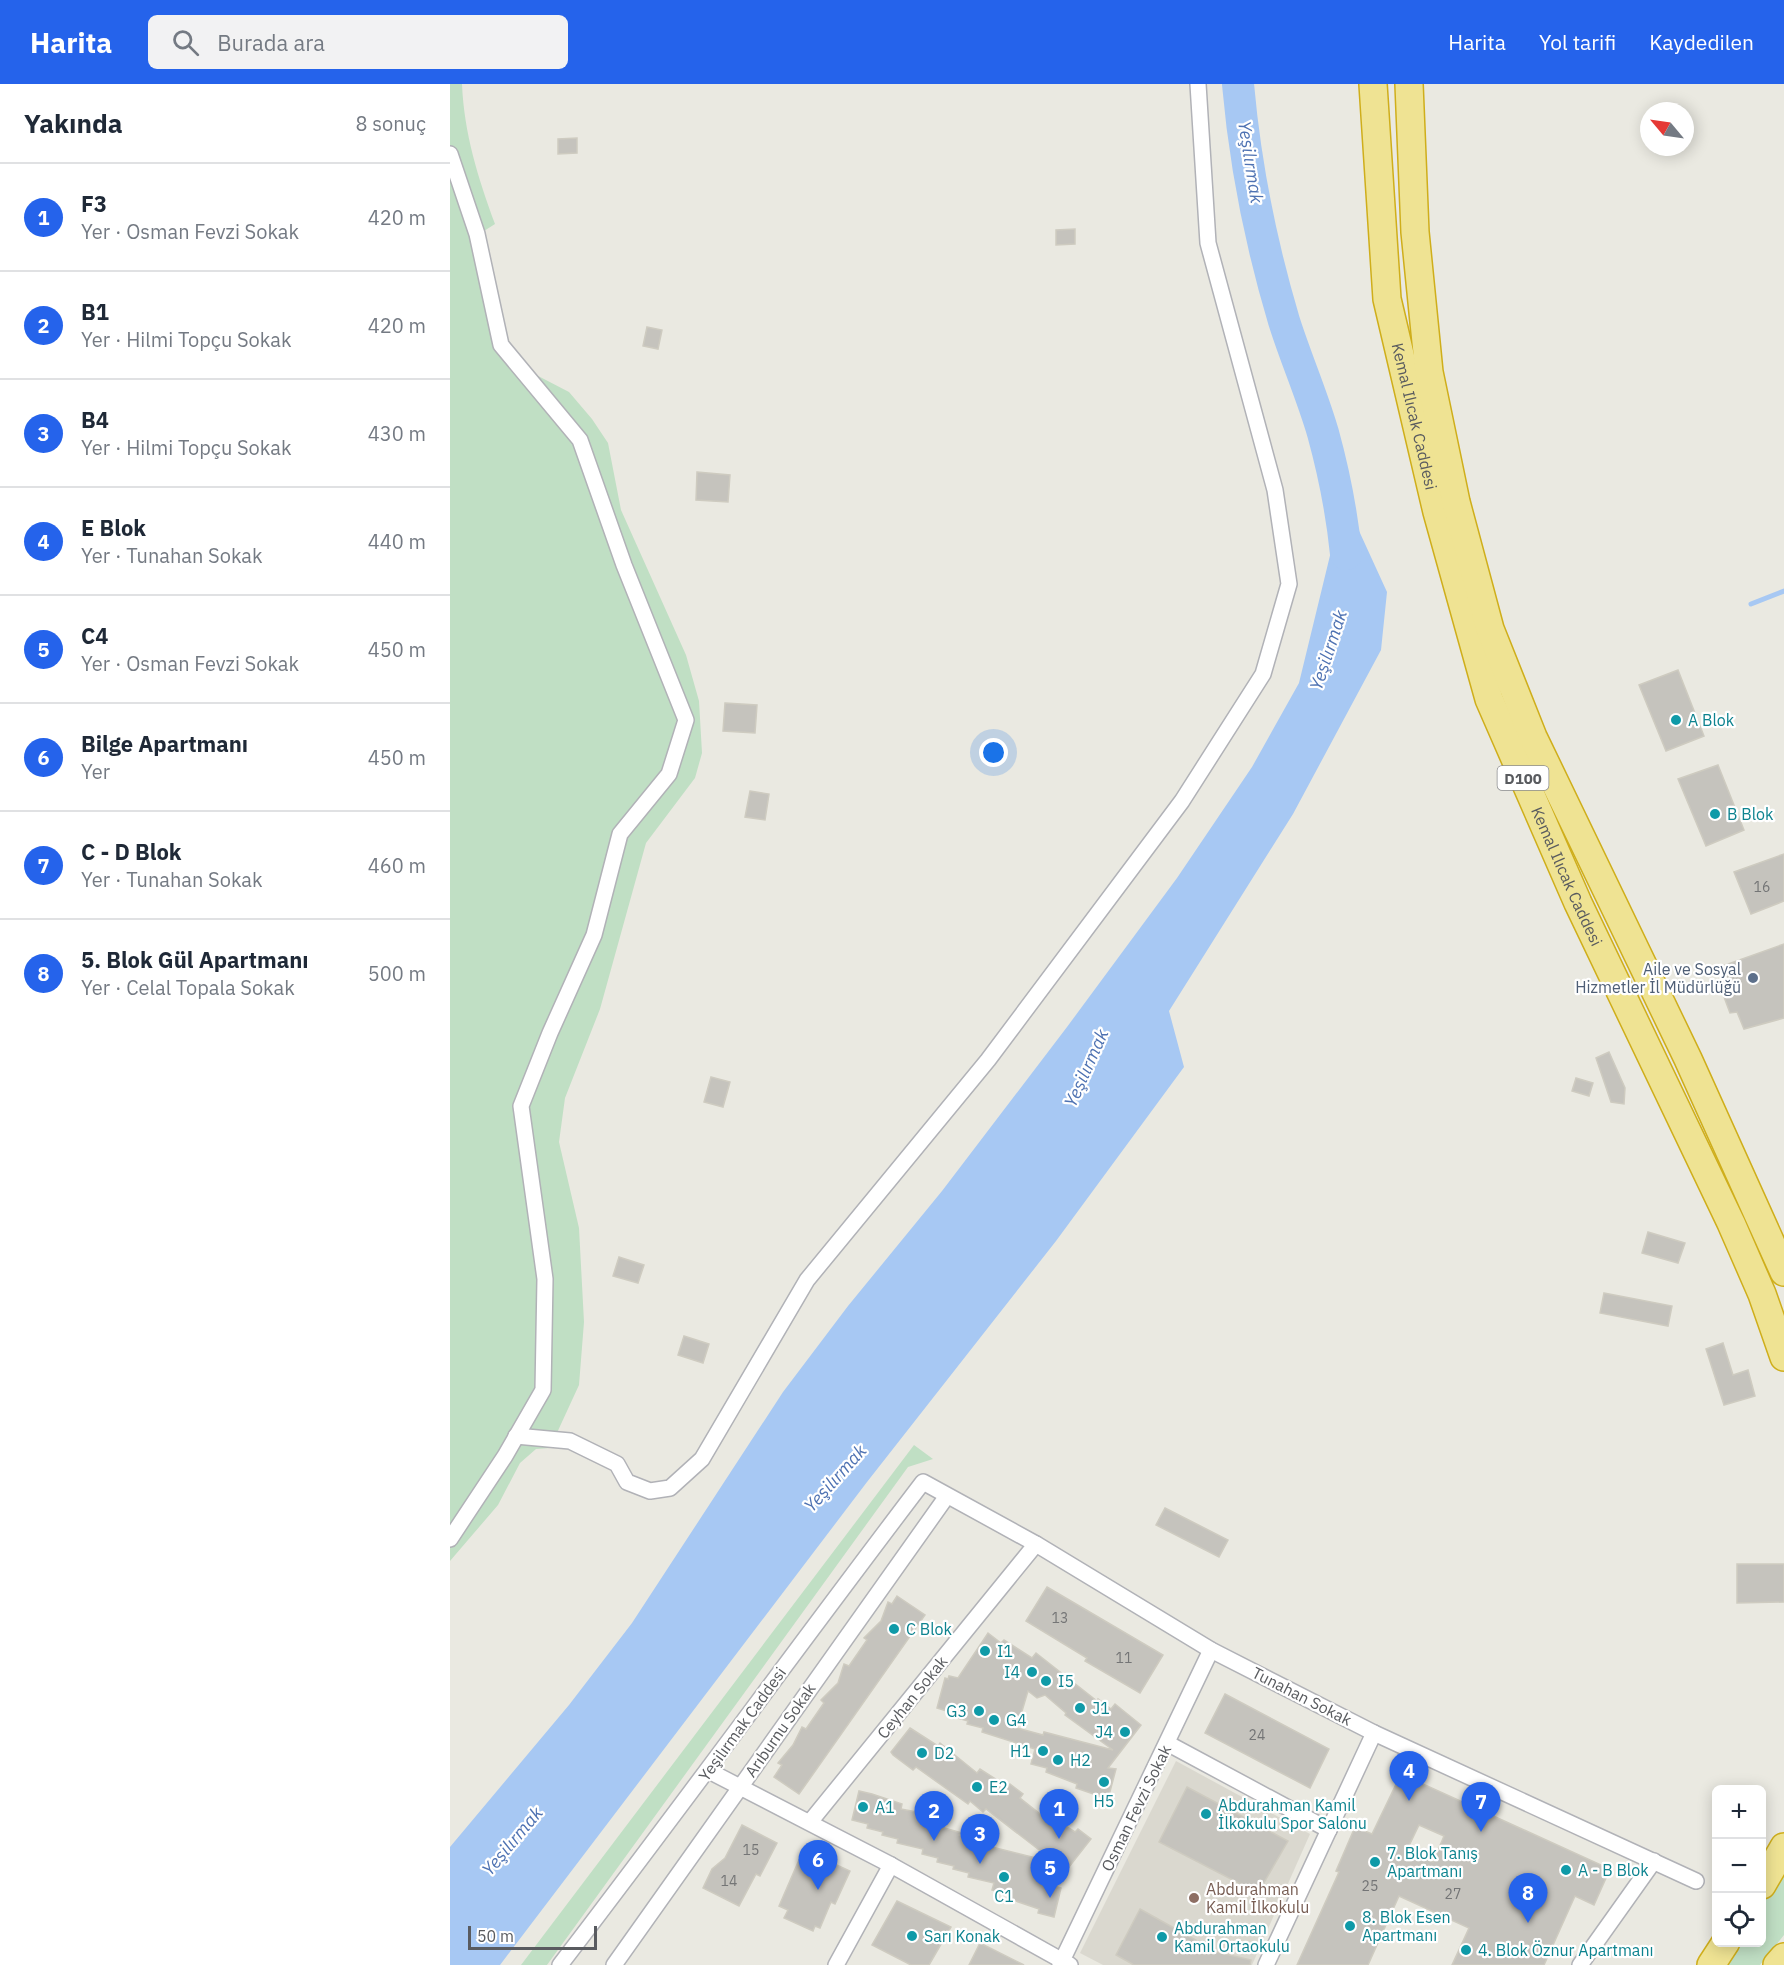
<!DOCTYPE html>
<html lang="tr">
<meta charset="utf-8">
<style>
:root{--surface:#fff;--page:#f2f2f3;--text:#1f2937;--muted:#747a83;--line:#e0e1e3;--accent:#2563eb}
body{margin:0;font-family:"IBM Plex Sans",sans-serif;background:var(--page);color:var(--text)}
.controls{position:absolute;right:18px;bottom:18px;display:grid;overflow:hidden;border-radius:9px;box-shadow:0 3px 15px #0003}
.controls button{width:54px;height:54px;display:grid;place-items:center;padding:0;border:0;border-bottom:2px solid var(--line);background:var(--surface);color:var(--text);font:30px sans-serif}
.compass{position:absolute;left:1190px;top:18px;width:54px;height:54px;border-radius:50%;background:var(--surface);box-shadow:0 3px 15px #0003;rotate:299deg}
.scale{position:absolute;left:18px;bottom:15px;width:129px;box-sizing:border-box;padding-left:6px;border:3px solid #595b5f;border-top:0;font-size:16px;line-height:21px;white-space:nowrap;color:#595b5f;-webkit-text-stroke:4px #fff;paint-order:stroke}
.you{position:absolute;left:544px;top:669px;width:21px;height:21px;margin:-15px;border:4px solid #fff;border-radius:50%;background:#1a73e8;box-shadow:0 0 0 9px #1a73e833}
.badge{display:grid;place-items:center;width:39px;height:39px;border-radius:50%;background:var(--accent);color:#fff;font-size:20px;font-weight:700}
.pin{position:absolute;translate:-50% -50px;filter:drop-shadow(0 2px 3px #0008)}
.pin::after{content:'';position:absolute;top:32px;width:21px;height:18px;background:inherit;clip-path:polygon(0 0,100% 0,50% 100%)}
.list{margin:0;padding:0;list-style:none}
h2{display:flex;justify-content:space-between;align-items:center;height:78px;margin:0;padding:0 24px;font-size:26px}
h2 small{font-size:20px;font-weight:400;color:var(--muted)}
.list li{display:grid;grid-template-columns:39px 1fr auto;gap:18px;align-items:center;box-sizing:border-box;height:108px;padding:0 24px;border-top:2px solid var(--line)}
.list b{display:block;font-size:22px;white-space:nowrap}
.list p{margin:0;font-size:20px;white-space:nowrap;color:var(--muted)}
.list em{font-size:20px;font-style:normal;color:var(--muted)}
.icon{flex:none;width:33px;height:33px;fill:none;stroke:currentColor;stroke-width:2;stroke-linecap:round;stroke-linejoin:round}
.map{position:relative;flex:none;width:1334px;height:1881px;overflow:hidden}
header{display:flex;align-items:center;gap:36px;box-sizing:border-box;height:84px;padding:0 30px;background:var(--accent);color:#fff}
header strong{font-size:28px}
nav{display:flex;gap:33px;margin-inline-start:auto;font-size:21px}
.search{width:420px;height:54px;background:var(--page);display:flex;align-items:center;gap:15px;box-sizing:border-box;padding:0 21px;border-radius:9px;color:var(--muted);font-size:22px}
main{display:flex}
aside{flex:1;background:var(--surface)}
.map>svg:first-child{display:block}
</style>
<header>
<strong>Harita</strong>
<div class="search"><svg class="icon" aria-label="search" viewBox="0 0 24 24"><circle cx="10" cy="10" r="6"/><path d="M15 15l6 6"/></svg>Burada ara</div>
<nav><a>Harita</a><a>Yol tarifi</a><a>Kaydedilen</a></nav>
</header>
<main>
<aside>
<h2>Yakında<small>8 sonuç</small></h2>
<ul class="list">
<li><span class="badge">1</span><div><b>F3</b><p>Yer · Osman Fevzi Sokak</p></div><em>420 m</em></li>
<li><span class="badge">2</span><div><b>B1</b><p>Yer · Hilmi Topçu Sokak</p></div><em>420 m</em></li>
<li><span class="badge">3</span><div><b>B4</b><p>Yer · Hilmi Topçu Sokak</p></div><em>430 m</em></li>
<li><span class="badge">4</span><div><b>E Blok</b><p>Yer · Tunahan Sokak</p></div><em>440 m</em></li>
<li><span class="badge">5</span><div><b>C4</b><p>Yer · Osman Fevzi Sokak</p></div><em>450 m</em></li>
<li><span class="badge">6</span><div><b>Bilge Apartmanı</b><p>Yer</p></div><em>450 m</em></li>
<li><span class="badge">7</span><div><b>C - D Blok</b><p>Yer · Tunahan Sokak</p></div><em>460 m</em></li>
<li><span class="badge">8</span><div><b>5. Blok Gül Apartmanı</b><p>Yer · Celal Topala Sokak</p></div><em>500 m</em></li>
</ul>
</aside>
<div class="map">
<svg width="1334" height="1881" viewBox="0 0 1334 1881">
<rect width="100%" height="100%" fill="#eae9e1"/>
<!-- education -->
<polygon fill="#dad8cf" points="726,1677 860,1750 802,1881 653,1881 630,1869"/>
<!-- green -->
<g fill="#c0dfc4">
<path d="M0,0H12C14,49 28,94 45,140L34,147L43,238L67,281L119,308L142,335L158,359L171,426L236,571L249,617L252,669L245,694L196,759L150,925L115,1014L109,1058L129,1144L134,1238L129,1301L100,1364L86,1365L70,1379L48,1421L0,1477Z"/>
<polygon points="464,1361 483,1375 458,1383 97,1881 71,1881"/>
<polygon points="1334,1781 1334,1851 1310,1881 1271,1881 1286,1859 1312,1858 1312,1818"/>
</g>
<!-- water -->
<polygon fill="#a7c8f3" points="894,414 937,508 931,566 843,730 719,927 734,983 606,1157 417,1398 50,1881 0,1881 0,1763 119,1621 182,1539 333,1308 398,1222 492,1107 617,943 727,794 802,683 849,599"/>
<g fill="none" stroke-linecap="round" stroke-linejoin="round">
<!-- stream -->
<polyline stroke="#a7c8f3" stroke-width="5" points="1301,520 1334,507"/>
<!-- river -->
<path stroke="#a7c8f3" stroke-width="32" d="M788,0C795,80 811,160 834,237C846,275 862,311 873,349C884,389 892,430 896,470"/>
</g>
<!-- building -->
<g fill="#c5c3bd" stroke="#cecbc0" stroke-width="1.5" fill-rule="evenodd">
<polygon points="127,54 127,69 108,70 108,55"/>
<polygon points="625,145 625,160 606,161 606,146"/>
<polygon points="197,243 212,246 208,265 193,262"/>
<polygon points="247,388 280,391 278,418 246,416"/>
<polygon points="1228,586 1254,652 1216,667 1189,601"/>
<polygon points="275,619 307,621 305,649 273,647"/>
<polygon points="1268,681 1294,746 1256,762 1228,695"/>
<polygon points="300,707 319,710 315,736 295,733"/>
<polygon points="1334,770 1334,817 1301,830 1284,788"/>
<polygon points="1334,860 1334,934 1294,945 1287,928 1280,929 1271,905 1275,904 1267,884"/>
<polygon points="1159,968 1175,1004 1174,1020 1161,1018 1146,974"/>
<polygon points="261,993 280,998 273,1023 254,1018"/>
<polygon points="1126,994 1143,999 1139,1012 1122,1007"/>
<polygon points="1198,1148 1235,1159 1228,1179 1192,1169"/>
<polygon points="169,1173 194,1181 188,1199 163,1192"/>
<polygon points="1154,1209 1222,1222 1218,1242 1150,1229"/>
<polygon points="234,1252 259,1260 253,1279 228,1271"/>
<polygon points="1273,1259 1283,1291 1298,1286 1305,1312 1274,1321 1256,1265"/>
<polygon points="715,1424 778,1456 769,1473 706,1441"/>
<polygon points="1287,1480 1334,1480 1334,1518 1287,1519"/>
<polygon points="597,1503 713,1571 690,1609 635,1577 637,1574 576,1537"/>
<polygon points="447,1512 475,1531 349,1710 324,1693 332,1681 328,1679 343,1661 352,1643 356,1645 374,1619 371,1616 388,1599 394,1580 399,1582 417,1556 414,1554 431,1537 438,1518 442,1520"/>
<path d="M538,1549L551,1559L554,1556L582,1574L586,1569L647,1617L648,1615L661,1625L665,1620L691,1641L658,1684L666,1685L658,1715L626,1704L627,1700L596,1688L597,1684L581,1680L585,1665L532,1648L533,1644L517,1640L518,1637L501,1632L503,1629L487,1624L495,1594L498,1595L499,1592L508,1594ZM578,1607L587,1614L595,1611L616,1629L615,1631L663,1666L594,1648L593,1651L567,1644Z"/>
<polygon points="775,1610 879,1665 860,1704 755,1649"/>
<polygon points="460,1644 488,1662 490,1659 527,1689 530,1685 558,1703 560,1700 573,1710 570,1714 594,1733 597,1730 625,1748 628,1745 641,1755 604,1802 611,1804 604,1833 588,1829 589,1825 557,1814 558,1810 542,1806 544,1799 518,1793 519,1789 503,1785 504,1782 487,1778 488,1774 472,1770 473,1765 447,1759 448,1755 432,1751 433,1748 417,1744 418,1740 402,1736 409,1707 422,1710 452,1720 451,1725 467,1728 466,1732 470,1734 492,1739 491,1743 512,1749 509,1751 523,1754 522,1758 606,1779 536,1725 533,1728 520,1717 518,1720 466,1683 463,1686 443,1671 441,1668"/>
<path d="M951,1690L1160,1785L1144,1821L1125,1812L1094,1881H1002L1019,1844L949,1812L918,1881H847L889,1788L886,1787L905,1743L922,1750ZM969,1741L994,1752L983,1778L957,1766Z"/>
<polygon points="737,1703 838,1757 808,1809 709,1758"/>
<polygon points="292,1741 327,1759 310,1792 306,1790 289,1822 253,1804 262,1785 275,1774"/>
<polygon points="363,1770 400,1787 385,1820 381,1818 370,1844 365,1842 363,1847 334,1834 338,1826 329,1822 349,1776 359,1780"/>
<polygon points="447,1817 501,1843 479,1881 461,1881 422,1861"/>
<polygon points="690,1825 767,1868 801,1876 800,1881 684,1881 666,1871"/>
<polygon points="530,1859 574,1881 519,1881"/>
</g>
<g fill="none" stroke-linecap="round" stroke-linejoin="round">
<defs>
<g id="street">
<polyline points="0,70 27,150 51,261 130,356 174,481 236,636 219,690 170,750 144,851 100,949 71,1022 95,1195 93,1306 55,1372 0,1455"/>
<polyline points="66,1352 120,1357 167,1380 177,1398 200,1407 220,1404 252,1375 357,1196 538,976 732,717 813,590 839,500 825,406 758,159 748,0"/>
<polyline points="717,1659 879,1746"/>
<polyline points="259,1687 441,1781 620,1881"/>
<polyline points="360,1738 586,1460"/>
<path d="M110,1881C233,1721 351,1558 473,1398L586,1460L761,1566L924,1649L1246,1797"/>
<polyline points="164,1881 497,1412"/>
<polyline points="386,1881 441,1781"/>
<polyline points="610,1881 761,1566"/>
<polyline points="816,1881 924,1649"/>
<polyline points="1130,1881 1204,1777"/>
</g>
<g id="highway">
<path id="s1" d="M923,0L937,215L987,428L1039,615L1128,819L1281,1139L1312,1210L1334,1273"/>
<polyline points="959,0 965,148 979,288 1006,418 1040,545 1083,653 1238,975 1334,1188"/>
<polyline points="1312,1801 1334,1763"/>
<polyline points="1261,1881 1276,1858"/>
<polyline points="1327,1881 1334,1873"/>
</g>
</defs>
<!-- street casing -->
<use href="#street" stroke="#b1b2b7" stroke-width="18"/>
<!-- highway casing -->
<use href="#highway" stroke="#cfae1b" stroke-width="30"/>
<!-- street -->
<use href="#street" stroke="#fff" stroke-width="15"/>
<!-- highway -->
<use href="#highway" stroke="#efe393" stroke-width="27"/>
</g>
<!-- markers -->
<g fill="#0f9aa8" stroke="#fff" stroke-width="2">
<circle cx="1226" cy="636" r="6"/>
<circle cx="1265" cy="730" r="6"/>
<circle cx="444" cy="1545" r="6"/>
<circle cx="535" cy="1567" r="6"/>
<circle cx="582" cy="1588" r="6"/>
<circle cx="596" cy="1597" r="6"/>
<circle cx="630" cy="1624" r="6"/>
<circle cx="529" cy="1627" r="6"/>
<circle cx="544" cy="1636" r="6"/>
<circle cx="675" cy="1648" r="6"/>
<circle cx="593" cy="1667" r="6"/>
<circle cx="472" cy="1669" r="6"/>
<circle cx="608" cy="1676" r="6"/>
<circle cx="654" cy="1698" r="6"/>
<circle cx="527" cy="1703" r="6"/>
<circle cx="413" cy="1723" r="6"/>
<circle cx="756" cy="1730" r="6"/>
<circle cx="925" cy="1778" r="6"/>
<circle cx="1116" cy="1786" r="6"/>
<circle cx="554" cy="1793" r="6"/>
<circle cx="900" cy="1842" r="6"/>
<circle cx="462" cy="1852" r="6"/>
<circle cx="712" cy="1853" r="6"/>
<circle cx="1016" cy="1866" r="6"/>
</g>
<circle fill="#5c6f8a" stroke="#fff" stroke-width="2" cx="1303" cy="894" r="6"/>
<circle fill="#8d6e63" stroke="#fff" stroke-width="2" cx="744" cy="1814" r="6"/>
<g text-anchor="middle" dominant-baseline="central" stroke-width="4.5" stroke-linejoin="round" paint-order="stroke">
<!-- number labels -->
<g font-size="14" fill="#747576">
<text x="1312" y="803">16</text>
<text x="610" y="1534">13</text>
<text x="674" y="1574">11</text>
<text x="807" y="1651">24</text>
<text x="301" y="1766">15</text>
<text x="279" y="1797">14</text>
<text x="920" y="1802">25</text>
<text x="1003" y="1810">27</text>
</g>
<!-- shield labels -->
<rect fill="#fff" stroke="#8b8c8f" stroke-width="1.5" x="1047.5" y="682" width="51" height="24" rx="4.5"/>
<g font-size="15" font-weight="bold" fill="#595b5f">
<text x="1073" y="694">D100</text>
</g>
<!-- street labels -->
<g font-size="16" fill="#595b5f" stroke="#fff">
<text stroke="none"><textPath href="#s1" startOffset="336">Kemal Ilıcak Caddesi</textPath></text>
<text stroke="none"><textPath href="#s1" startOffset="822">Kemal Ilıcak Caddesi</textPath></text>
<text transform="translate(852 1612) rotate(27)">Tunahan Sokak</text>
<text transform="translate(462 1613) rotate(-51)">Ceyhan Sokak</text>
<text transform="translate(292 1640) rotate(-54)">Yeşilırmak Caddesi</text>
<text transform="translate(330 1646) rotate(-55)">Arıburnu Sokak</text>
<text transform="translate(686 1724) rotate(-64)">Osman Fevzi Sokak</text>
</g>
<!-- culture labels -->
<g font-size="16" fill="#0d838f" stroke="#fff" text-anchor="start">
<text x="1238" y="636">A Blok</text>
<text x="1277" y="730">B Blok</text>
<text x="456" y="1545">C Blok</text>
<text x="547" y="1567">I1</text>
<text x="570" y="1588" text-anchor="end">I4</text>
<text x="608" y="1597">I5</text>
<text x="642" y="1624">J1</text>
<text x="517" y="1627" text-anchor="end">G3</text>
<text x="556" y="1636">G4</text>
<text x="663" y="1648" text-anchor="end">J4</text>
<text x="581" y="1667" text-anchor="end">H1</text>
<text x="484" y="1669">D2</text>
<text x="620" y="1676">H2</text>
<text x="539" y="1703">E2</text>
<text x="654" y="1717" text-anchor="middle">H5</text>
<text x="768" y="1721">Abdurahman Kamil<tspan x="768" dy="18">İlkokulu Spor Salonu</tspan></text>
<text x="425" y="1723">A1</text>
<text x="937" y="1769">7. Blok Tanış<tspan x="937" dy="18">Apartmanı</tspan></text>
<text x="1128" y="1786">A - B Blok</text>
<text x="554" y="1812" text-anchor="middle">C1</text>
<text x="912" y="1833">8. Blok Esen<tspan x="912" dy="18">Apartmanı</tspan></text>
<text x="724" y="1844">Abdurahman<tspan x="724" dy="18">Kamil Ortaokulu</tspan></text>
<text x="474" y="1852">Sarı Konak</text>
<text x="1028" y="1866">4. Blok Öznur Apartmanı</text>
</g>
<!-- service labels -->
<g font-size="16" fill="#4e5e75" stroke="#fff" text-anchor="end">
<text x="1291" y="885">Aile ve Sosyal<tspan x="1291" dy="18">Hizmetler İl Müdürlüğü</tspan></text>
</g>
<!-- education labels -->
<g font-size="16" fill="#785e54" stroke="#fff" text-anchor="start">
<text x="756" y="1805">Abdurahman<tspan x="756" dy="18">Kamil İlkokulu</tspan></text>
</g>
<!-- water labels -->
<g font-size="18" font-style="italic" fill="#4e72b2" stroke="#fff">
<text transform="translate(801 78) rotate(81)">Yeşilırmak</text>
<text transform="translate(878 566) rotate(-72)">Yeşilırmak</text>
<text transform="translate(636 984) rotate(-66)">Yeşilırmak</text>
<text transform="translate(385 1394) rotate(-48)">Yeşilırmak</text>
<text transform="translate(62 1757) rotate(-50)">Yeşilırmak</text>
</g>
</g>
</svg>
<div class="controls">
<button>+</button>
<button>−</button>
<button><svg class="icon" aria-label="locate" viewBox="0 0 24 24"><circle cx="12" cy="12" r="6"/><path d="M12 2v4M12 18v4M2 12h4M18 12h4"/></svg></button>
</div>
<svg class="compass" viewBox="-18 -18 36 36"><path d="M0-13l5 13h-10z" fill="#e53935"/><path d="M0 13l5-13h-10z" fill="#747a83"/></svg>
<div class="scale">50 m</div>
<div class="you"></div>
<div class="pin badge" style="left:609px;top:1755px">1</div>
<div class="pin badge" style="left:484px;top:1757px">2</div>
<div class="pin badge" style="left:530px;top:1780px">3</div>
<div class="pin badge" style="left:959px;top:1717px">4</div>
<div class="pin badge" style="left:600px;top:1814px">5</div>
<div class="pin badge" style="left:368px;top:1806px">6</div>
<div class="pin badge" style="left:1031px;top:1748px">7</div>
<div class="pin badge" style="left:1078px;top:1839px">8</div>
</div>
</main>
